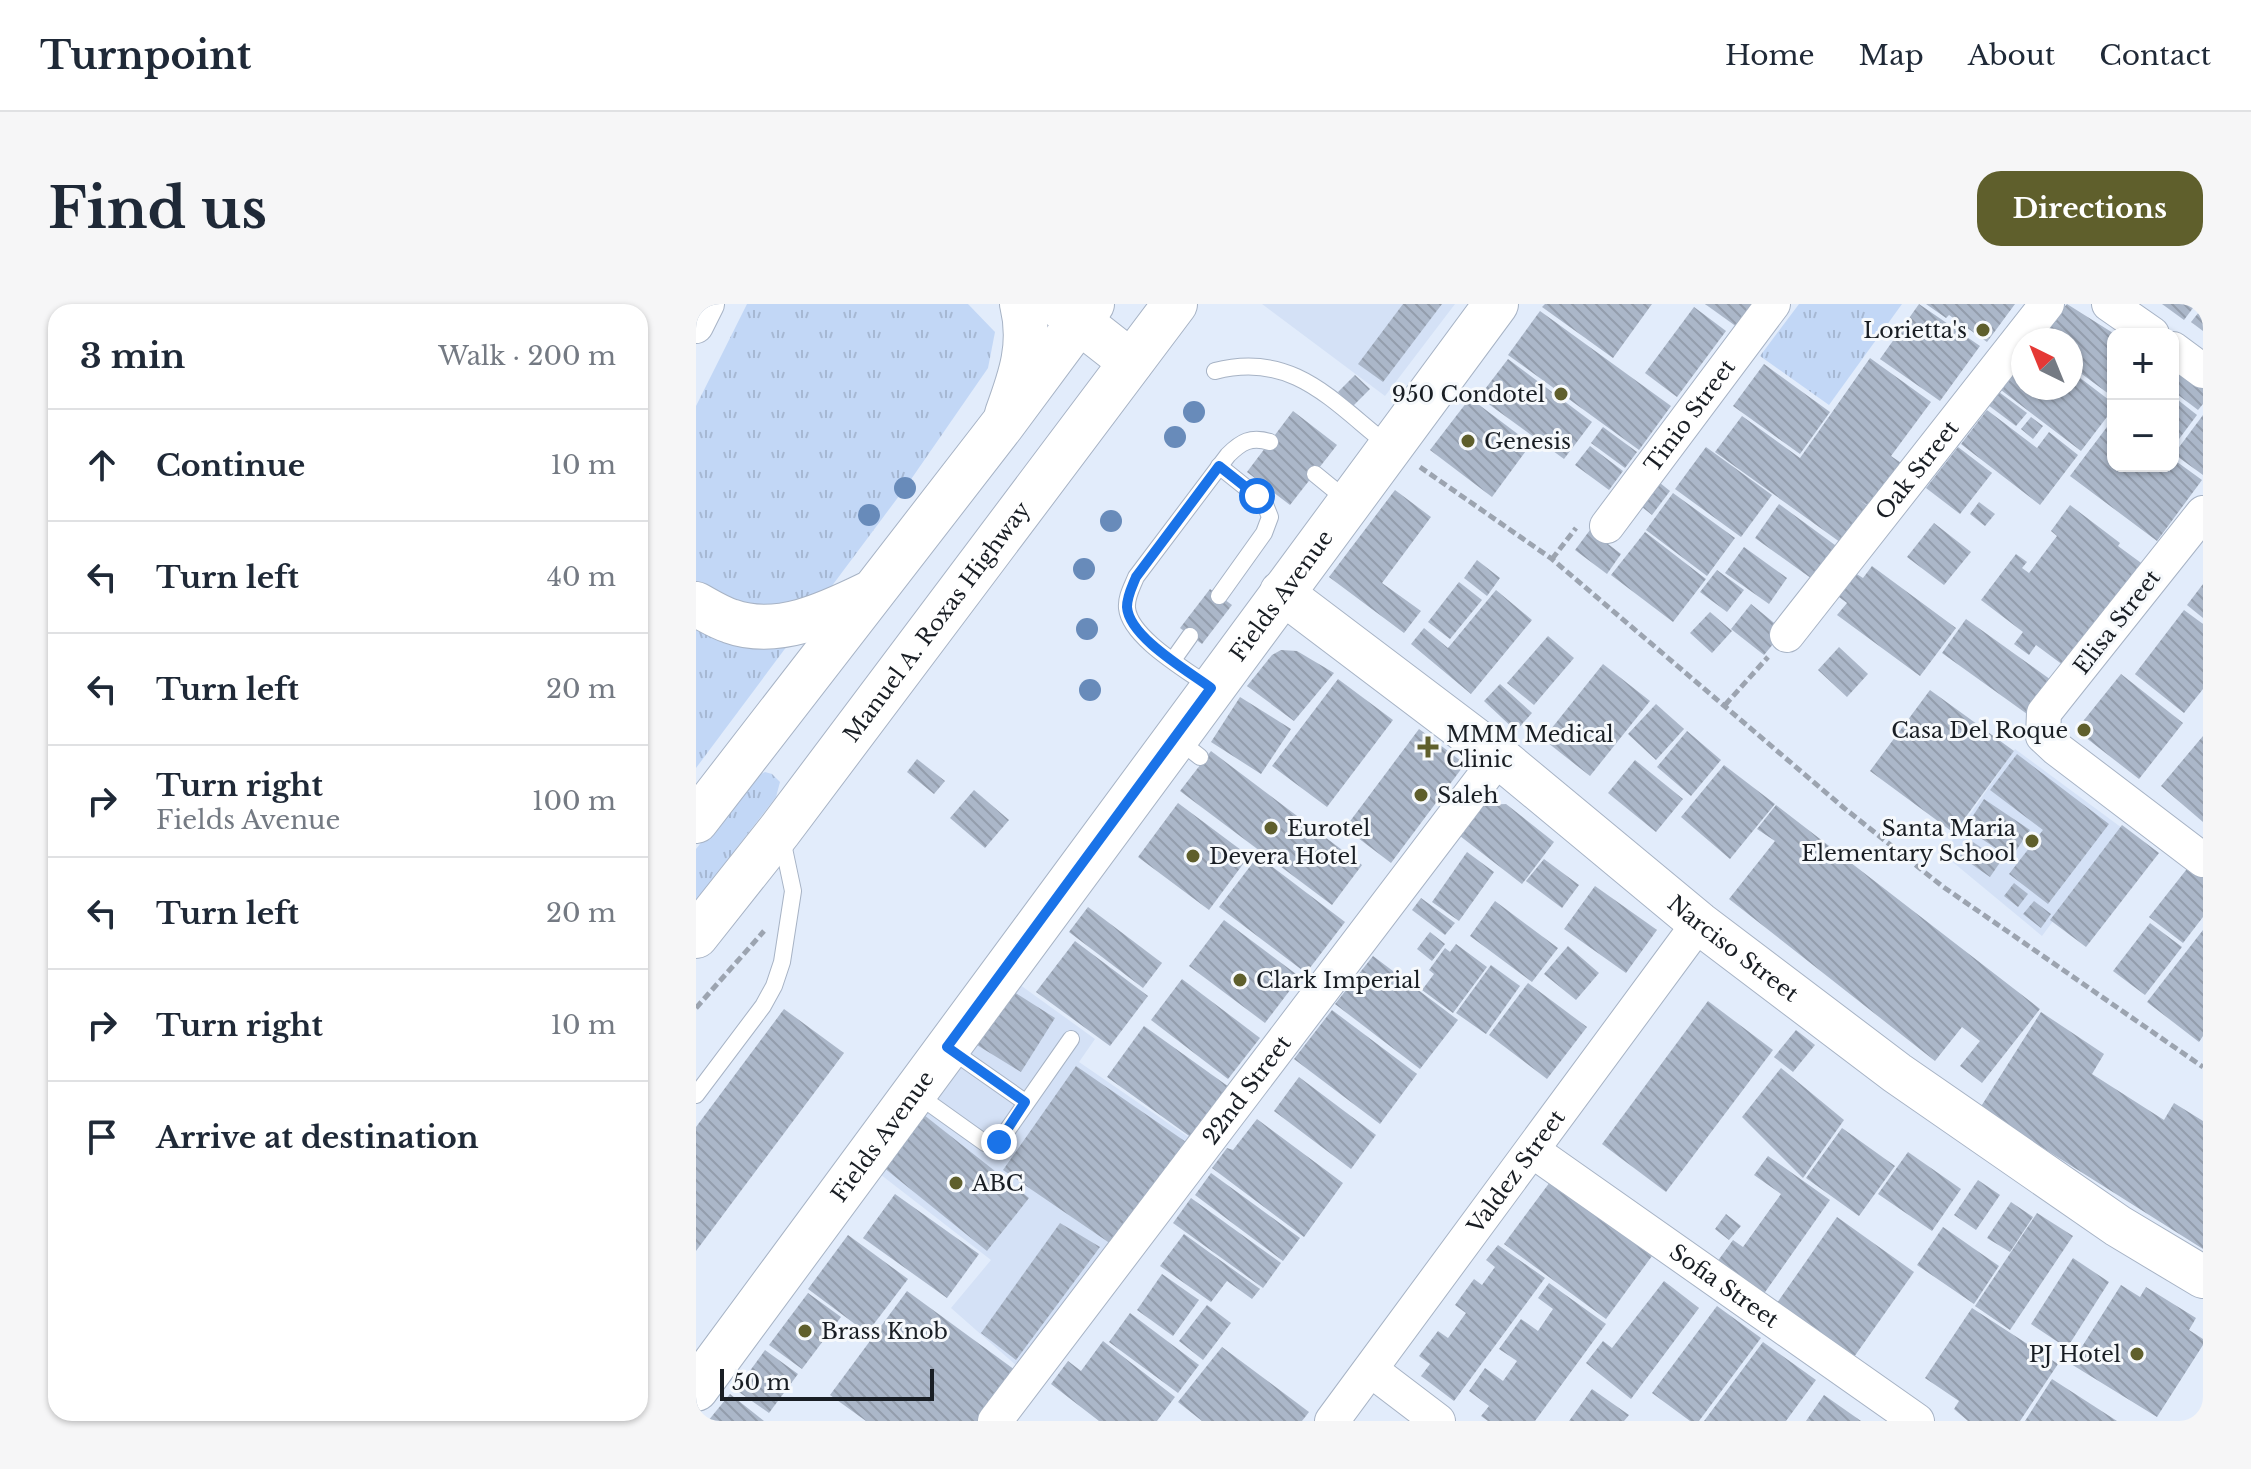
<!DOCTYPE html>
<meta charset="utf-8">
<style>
:root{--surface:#fff;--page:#f6f6f7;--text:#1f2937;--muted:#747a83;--line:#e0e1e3;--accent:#5f5f2c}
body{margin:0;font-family:"Libre Baskerville",serif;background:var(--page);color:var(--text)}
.controls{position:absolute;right:24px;top:24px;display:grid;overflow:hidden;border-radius:16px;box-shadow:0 2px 6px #0004}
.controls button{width:72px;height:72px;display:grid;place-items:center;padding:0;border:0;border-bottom:2px solid var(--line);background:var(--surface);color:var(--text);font:40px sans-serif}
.compass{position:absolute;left:1315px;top:24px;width:72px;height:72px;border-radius:50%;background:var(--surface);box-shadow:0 2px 6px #0004;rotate:317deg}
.scale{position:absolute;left:24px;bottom:20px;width:214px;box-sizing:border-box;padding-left:8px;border:4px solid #191e24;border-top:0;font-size:22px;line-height:28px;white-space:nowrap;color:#191e24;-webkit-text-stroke:6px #f6f9fc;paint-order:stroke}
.stop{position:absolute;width:24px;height:24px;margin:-18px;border:6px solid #1a73e8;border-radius:50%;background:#fff}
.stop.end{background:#1a73e8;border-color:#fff;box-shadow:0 2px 8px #0008}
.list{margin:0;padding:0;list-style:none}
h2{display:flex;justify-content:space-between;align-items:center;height:104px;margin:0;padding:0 32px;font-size:34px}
h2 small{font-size:26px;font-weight:400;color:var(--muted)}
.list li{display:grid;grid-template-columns:52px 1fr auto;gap:24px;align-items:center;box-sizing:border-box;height:112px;padding:0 32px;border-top:2px solid var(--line)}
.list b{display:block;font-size:30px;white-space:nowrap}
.list p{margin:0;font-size:26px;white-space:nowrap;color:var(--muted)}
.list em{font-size:26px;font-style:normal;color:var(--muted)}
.icon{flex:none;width:44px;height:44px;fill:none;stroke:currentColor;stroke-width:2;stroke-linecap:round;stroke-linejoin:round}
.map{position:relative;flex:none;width:1507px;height:1117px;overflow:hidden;border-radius:24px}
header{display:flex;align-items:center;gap:48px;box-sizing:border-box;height:112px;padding:0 40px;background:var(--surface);border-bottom:2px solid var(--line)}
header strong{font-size:38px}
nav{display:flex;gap:44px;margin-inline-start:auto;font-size:28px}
.intro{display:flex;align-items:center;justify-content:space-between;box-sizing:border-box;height:192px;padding:0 48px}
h1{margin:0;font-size:56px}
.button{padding:20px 36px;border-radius:24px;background:var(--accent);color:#fff;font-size:28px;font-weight:700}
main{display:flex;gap:48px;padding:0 48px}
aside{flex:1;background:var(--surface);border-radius:24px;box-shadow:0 2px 6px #0004}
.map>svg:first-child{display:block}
</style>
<header>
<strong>Turnpoint</strong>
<nav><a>Home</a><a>Map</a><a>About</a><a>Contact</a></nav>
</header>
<div class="intro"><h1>Find us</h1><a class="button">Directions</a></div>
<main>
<aside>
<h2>3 min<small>Walk · 200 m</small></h2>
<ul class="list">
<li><svg class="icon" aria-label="ahead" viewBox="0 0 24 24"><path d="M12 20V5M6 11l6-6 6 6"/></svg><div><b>Continue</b></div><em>10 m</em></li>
<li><svg class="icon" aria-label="left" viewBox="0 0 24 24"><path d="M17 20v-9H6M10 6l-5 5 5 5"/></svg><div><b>Turn left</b></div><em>40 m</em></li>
<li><svg class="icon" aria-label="left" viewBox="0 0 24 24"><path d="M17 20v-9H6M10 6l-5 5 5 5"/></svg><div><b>Turn left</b></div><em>20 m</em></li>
<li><svg class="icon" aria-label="right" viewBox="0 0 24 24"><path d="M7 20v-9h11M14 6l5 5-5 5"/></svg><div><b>Turn right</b><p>Fields Avenue</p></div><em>100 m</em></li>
<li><svg class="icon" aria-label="left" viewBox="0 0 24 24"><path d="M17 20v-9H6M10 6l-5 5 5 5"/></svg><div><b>Turn left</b></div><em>20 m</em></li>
<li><svg class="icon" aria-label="right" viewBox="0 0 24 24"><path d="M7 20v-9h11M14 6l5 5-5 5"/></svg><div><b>Turn right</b></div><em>10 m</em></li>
<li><svg class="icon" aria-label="arrive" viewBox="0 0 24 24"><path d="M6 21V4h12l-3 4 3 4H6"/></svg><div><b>Arrive at destination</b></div></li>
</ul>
</aside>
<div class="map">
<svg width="1507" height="1117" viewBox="0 0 1507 1117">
<defs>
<pattern id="grass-tufts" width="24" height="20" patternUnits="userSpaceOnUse" patternTransform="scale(2)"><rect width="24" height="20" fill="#c2d7f6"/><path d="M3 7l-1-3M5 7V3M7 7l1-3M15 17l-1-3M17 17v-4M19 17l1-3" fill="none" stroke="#a6b8d3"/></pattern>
<pattern id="building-back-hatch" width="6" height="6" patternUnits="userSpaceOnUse" patternTransform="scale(2)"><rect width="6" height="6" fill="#abb7c9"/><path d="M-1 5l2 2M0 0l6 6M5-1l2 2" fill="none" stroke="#939dac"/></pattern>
</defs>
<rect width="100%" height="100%" fill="#e2ecfb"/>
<!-- built -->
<g fill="#d4e1f6">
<polygon points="566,0 759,0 689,92"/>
<polygon points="1319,445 1426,524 1346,632 1247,550"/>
<polygon points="316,675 399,735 383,758 501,839 323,1064 255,1004 295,956 180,867"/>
</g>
<!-- grass -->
<g fill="url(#grass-tufts)">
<polygon points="51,0 272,0 299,28 292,64 209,184 0,464 0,102"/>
<polygon points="1103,0 1206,0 1133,101 1064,52"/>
<polygon points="69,468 76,470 84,478 80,493 0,597 0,545 55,475"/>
</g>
<!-- building -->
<g fill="url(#building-back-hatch)">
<polygon points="707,0 746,0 687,78 662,60"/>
<polygon points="849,0 956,0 917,54 846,3"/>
<polygon points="1009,0 1058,0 1041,23"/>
<polygon points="1223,0 1284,42 1244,97 1184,55"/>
<polygon points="1230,0 1319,0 1291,38 1253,11 1250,14"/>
<polygon points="1371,0 1417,29 1417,93 1375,62 1375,36 1339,36"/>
<polygon points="1466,0 1500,0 1488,16"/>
<polygon points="998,3 1030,27 981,93 949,69"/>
<polygon points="1507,3 1507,27 1495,18"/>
<polygon points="844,7 975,102 943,146 812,51"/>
<polygon points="1174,54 1235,98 1195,152 1208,161 1178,205 1163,196 1175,204 1148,241 1019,148 1046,112 1104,154"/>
<polygon points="812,55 896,118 868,155 783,93"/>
<polygon points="1327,57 1327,84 1375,84 1375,67 1417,99 1417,105 1385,147 1305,86"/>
<polygon points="1477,58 1507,77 1507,100 1502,106 1477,87"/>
<polygon points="1068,60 1134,108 1104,150 1037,102"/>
<polygon points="659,71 674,85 656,103 642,88"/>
<polygon points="1303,88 1331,109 1320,122 1292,101"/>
<polygon points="1477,92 1501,111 1477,143"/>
<polygon points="774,94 835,140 796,193 734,146"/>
<polygon points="1291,106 1341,144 1353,128 1382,151 1344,201 1265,140"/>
<polygon points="597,107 641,141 594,201 551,168"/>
<polygon points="1507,111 1507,171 1478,150"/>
<polygon points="1335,113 1347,122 1337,135 1325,125"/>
<polygon points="1417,115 1417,162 1477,162 1477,155 1506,176 1461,237 1374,172"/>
<polygon points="907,123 941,148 929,164 895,139"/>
<polygon points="894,142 927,167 913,186 879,161"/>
<polygon points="1010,143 1076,191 1045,233 979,185"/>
<polygon points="1262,143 1296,169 1264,210 1230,184"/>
<polygon points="964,179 974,187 956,211 946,203"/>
<polygon points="699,186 735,213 686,279 725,307 708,329 633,273"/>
<polygon points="977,189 1039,234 1011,272 950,226"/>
<polygon points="1283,198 1299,210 1289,222 1274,210"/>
<polygon points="1083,200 1143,244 1119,277 1059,234"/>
<polygon points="1374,201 1424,239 1422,242 1452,264 1371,364 1340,341 1333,351 1318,340 1327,328 1285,296 1320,250 1331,258 1326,264 1333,269 1361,232 1355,227"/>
<polygon points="1238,219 1275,248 1248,281 1211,253"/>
<polygon points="894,226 925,250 911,270 879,246"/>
<polygon points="949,228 1010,275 977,318 915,271"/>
<polygon points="1048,243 1091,274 1073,300 1029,269"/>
<polygon points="781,256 804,274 791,292 768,274"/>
<polygon points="1176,262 1260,324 1224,372 1141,311 1151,299 1139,290 1156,267 1167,274"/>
<polygon points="1021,266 1048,286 1031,308 1004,288"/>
<polygon points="763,278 786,296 754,335 732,318"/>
<polygon points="1507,280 1507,314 1491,301"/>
<polygon points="514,285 536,301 506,340 484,324"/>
<polygon points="800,286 836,316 775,390 715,340 728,324 752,344"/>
<polygon points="1055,300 1088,327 1068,351 1035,325"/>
<polygon points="1488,306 1507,320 1507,385 1488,409 1439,370"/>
<polygon points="1014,308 1036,327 1016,349 994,329"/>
<polygon points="1270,315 1362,381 1338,415 1246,349"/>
<polygon points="852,332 878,354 838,401 811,379"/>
<polygon points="1143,343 1172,370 1151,393 1122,366"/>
<polygon points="585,346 601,347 638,369 598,417 551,382 576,351"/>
<polygon points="907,360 954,397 894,472 847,435"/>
<polygon points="1425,370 1487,419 1443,475 1380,426"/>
<polygon points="642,375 697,416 631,503 576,462"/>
<polygon points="804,380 836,409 820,427 788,397"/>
<polygon points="1234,386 1318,447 1258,529 1174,467"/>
<polygon points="544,393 595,425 565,470 515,438"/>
<polygon points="960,400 988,425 960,456 932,430"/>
<polygon points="723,425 769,460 695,559 649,524"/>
<polygon points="991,427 1025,456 995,492 961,463"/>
<polygon points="1507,432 1507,518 1465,482"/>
<polygon points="515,447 666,561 636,601 484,487"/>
<polygon points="1321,450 1413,520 1352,600 1313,570 1347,526 1294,486"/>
<polygon points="221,455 249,477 238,490 211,468"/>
<polygon points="939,456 987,495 960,528 912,489"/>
<polygon points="1028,461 1079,500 1034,555 985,513"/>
<polygon points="278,486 313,516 289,544 254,514"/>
<polygon points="1288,495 1334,526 1315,554 1269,524"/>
<polygon points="482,499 553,552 513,606 442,553"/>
<polygon points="810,500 858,538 826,580 764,532 788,501"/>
<polygon points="1080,501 1344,705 1286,779 1264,762 1284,737 1266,723 1239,757 1033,595 1079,537 1061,525"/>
<polygon points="1426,521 1463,549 1390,643 1354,616"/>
<polygon points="1274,536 1305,557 1294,573 1264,552"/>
<polygon points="771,548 798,568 763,617 736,598"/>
<polygon points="562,552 649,618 610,669 523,603"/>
<polygon points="848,555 883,581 866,604 830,577"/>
<polygon points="1494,561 1507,571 1507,613 1487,639 1453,613"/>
<polygon points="1318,579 1332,590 1322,603 1308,592"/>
<polygon points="899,582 961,626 930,669 868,625"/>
<polygon points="725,594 759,619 749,631 716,606"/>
<polygon points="799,597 862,644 836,678 774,632"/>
<polygon points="1338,597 1355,610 1345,624 1327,610"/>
<polygon points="392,603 466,659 447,684 373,628"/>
<polygon points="528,616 604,673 569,719 493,662"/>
<polygon points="1454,619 1486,643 1449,691 1417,667"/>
<polygon points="1507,626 1507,732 1503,738 1451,698"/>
<polygon points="734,628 749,640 736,657 721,645"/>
<polygon points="379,637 452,692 414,742 340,688"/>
<polygon points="760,640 791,663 757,709 726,686 738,670 733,666 749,644 754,648"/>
<polygon points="872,642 903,669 880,696 848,670"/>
<polygon points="677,652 762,716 724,765 639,700"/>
<polygon points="795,661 824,682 790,730 760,709"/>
<polygon points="486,675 564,734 532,775 455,716"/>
<polygon points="832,679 891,723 851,775 793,731"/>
<polygon points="315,686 359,714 325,768 281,741"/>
<polygon points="1012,697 1077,746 970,888 906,840"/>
<polygon points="88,705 148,749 0,947 0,823"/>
<polygon points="636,706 721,770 684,820 598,755"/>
<polygon points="1345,708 1408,750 1396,770 1468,816 1478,799 1507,817 1507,945 1284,804"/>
<polygon points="448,722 533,783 496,834 411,773"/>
<polygon points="1100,726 1119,741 1097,768 1078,753"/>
<polygon points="380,762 490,838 418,942 307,866"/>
<polygon points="1085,764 1148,816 1107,874 1046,813"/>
<polygon points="603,773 680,831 655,865 578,807"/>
<polygon points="228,811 333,894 291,947 187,863"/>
<polygon points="561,815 647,879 608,933 516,864 531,844 537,846"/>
<polygon points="1146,824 1199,862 1163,912 1110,874"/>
<polygon points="1212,848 1265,885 1236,927 1182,890"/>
<polygon points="1072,852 1134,896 1067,991 1021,958 1037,936 1047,943 1085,890 1058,871"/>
<polygon points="515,869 604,934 587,957 499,891"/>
<polygon points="1282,876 1304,891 1280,926 1258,911"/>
<polygon points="854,878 956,952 910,1015 808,940"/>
<polygon points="199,890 283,950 251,994 167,934"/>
<polygon points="495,894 585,959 567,984 477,919"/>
<polygon points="1315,898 1337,913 1314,948 1291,934"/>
<polygon points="1341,909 1377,932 1314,1026 1279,1002"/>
<polygon points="1030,910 1045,922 1033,936 1019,925"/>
<polygon points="1141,913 1218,968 1158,1053 1081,999"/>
<polygon points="364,919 404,943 320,1056 285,1029"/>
<polygon points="1247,923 1303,962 1278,1000 1221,961"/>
<polygon points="488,930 564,985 556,995 531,977 515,998 464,962"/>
<polygon points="152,931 212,975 171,1029 112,985"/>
<polygon points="802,941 849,974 758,1097 725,1072 734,1060 723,1052 742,1027 752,1034 770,1009 759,1001 778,975 786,981 799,963 790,956"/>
<polygon points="1377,954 1413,978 1371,1044 1335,1020"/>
<polygon points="466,970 503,996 477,1032 441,1006"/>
<polygon points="968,977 1003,1004 935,1095 890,1059 907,1037 916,1044"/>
<polygon points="853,979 910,1020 839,1117 792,1117 785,1112 793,1102 773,1087 789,1064 807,1077 821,1057 803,1045 825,1015 842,1027 857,1005 842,994"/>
<polygon points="1425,981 1444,993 1450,983 1500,1014 1493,1026 1507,1035 1507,1041 1461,1113 1375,1060"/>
<polygon points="211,987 319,1066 281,1117 170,1117 134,1091"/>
<polygon points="112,989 145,1013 106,1065 73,1041"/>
<polygon points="511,1001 535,1019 507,1056 483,1037"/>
<polygon points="1021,1002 1065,1034 1003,1117 994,1117 956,1089"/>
<polygon points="1276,1004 1362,1060 1324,1117 1272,1117 1258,1105 1263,1097 1229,1074"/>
<polygon points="434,1009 503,1061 482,1089 413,1038"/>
<polygon points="407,1037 479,1093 461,1117 403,1117 355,1080 372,1057 385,1067"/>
<polygon points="1067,1038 1120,1076 1090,1117 1008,1117"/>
<polygon points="526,1043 613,1108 606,1117 506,1117 482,1098"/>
<polygon points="69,1046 102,1070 73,1109 40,1086"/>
<polygon points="1356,1075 1421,1117 1329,1117"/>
<polygon points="896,1085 933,1111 928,1117 873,1117"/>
<polygon points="34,1090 68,1117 12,1117"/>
<polygon points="1128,1091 1165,1117 1110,1117"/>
</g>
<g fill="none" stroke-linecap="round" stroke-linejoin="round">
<defs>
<g id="service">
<path d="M519,67C597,47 636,97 692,141"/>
<polyline points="619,170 652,197"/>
<polyline points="523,292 568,229 574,213 568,198 523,162"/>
<polyline points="477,356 494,332"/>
<path d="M514,383C491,366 434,334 431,304C430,293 436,283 440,273L532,151C545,138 555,132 574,138"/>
<polyline points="480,434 504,453"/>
<polyline points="252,744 329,798"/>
<polyline points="219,789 289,839 296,841 303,838 375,735"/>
<polyline points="0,791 67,702 78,682 86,658 97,587 86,535"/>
</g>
<g id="minor">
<polyline points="1413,0 1456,30"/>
<polyline points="0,22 11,0"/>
<polyline points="1477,45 1507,67"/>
<polyline points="1507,209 1348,409 1347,432 1361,445 1507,556"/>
<path id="s1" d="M911,222L1077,0"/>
<path id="s2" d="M1091,331L1351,0"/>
<path id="s3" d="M837,847L1221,1117"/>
<polyline points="675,1066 742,1117"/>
<path id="s4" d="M299,1117L803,453"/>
<path id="s5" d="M636,1117L1003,619"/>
</g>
<g id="tertiary">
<path id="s6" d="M585,288L803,453L1003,619L1201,769L1422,922L1507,973"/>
</g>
<g id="secondary">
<polyline points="361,0 435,58"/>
<path d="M311,110C325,72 336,40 326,0"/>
<path id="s7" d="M0,1085L800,0"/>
</g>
<g id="primary">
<path d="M0,300C11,306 22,313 34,317C81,334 131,310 172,290"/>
<polyline points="0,517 307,120 396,0"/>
<path id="s8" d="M0,632L84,526L479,0"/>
</g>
</defs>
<!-- service casing -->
<use href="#service" stroke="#a7b3c5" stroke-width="18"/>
<!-- minor casing -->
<use href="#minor" stroke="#a7b3c5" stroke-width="36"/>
<!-- tertiary casing -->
<use href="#tertiary" stroke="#a7b3c5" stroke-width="44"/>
<!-- secondary casing -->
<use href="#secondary" stroke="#a7b3c5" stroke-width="46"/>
<!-- primary casing -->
<use href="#primary" stroke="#a7b3c5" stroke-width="46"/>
<!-- path -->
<g stroke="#9ca4b0" stroke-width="5" stroke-dasharray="8 4" stroke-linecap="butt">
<polyline points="724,163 856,255 1148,504 1246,582 1507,763"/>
<polyline points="856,255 880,224"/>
<polyline points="1029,401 1072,353"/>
<polyline points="0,704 68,627"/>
</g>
<!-- service -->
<use href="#service" stroke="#fff" stroke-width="16"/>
<!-- minor -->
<use href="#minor" stroke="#fff" stroke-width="34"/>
<!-- tertiary -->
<use href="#tertiary" stroke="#fff" stroke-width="42"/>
<!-- secondary -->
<use href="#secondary" stroke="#fff" stroke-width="44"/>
<!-- primary -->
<use href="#primary" stroke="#fff" stroke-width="44"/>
</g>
<!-- trees -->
<g fill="#688bba">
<circle cx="498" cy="108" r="11"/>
<circle cx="479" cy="133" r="11"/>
<circle cx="209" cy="184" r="11"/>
<circle cx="173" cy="211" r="11"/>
<circle cx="415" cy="217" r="11"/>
<circle cx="388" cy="265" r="11"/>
<circle cx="391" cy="325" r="11"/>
<circle cx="394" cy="386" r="11"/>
</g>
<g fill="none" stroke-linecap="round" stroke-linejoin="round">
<!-- route -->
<path stroke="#1a73e8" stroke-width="10" d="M303,838L329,798L251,743L515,384C492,367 433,333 431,303C431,292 436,283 440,273L523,162L561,192"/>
</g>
<!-- markers -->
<g fill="#5f5f2c" stroke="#f6f9fc" stroke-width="3">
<circle cx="1287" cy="26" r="8"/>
<circle cx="865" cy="90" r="8"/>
<circle cx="772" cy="137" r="8"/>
<circle cx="1388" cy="426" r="8"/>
<path d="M728 431h8v8h8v8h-8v8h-8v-8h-8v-8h8z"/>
<circle cx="725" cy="491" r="8"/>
<circle cx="575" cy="524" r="8"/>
<circle cx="1336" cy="537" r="8"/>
<circle cx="497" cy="552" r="8"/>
<circle cx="544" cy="676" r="8"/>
<circle cx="260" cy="879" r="8"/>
<circle cx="109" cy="1027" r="8"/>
<circle cx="1441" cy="1050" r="8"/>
</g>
<g text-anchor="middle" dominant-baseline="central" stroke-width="6" stroke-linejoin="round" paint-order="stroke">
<!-- poi labels -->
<g font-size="22" fill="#191e24" stroke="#f6f9fc" text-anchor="start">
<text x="1271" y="26" text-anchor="end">Lorietta's</text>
<text x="849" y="90" text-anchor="end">950 Condotel</text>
<text x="788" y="137">Genesis</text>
<text x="1372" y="426" text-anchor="end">Casa Del Roque</text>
<text x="750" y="430">MMM Medical<tspan x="750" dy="25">Clinic</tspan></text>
<text x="741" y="491">Saleh</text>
<text x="591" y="524">Eurotel</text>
<text x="1320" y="524" text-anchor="end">Santa Maria<tspan x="1320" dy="25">Elementary School</tspan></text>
<text x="513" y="552">Devera Hotel</text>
<text x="560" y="676">Clark Imperial</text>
<text x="276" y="879">ABC</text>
<text x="125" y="1027">Brass Knob</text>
<text x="1425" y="1050" text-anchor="end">PJ Hotel</text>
</g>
<!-- street labels -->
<g font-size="22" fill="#191e24" stroke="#f6f9fc">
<text stroke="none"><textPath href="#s1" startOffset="138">Tinio Street</textPath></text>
<text stroke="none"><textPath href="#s2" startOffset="210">Oak Street</textPath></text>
<text stroke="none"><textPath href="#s7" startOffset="986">Fields Avenue</textPath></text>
<text stroke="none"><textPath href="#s8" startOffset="396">Manuel A. Roxas Highway</textPath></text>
<text transform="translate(1421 318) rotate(-52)">Elisa Street</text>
<text stroke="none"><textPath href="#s6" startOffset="576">Narciso Street</textPath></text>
<text stroke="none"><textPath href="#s4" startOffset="416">22nd Street</textPath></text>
<text stroke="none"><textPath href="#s7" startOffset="314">Fields Avenue</textPath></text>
<text stroke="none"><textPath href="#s5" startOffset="310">Valdez Street</textPath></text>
<text stroke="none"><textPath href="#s3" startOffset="234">Sofia Street</textPath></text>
</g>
</g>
</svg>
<div class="controls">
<button>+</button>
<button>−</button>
</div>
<svg class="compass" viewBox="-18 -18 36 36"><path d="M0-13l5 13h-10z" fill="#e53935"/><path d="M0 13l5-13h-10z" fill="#747a83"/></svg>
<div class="scale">50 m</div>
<div class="stop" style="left:561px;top:192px"></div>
<div class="stop end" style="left:303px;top:838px"></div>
</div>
</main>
